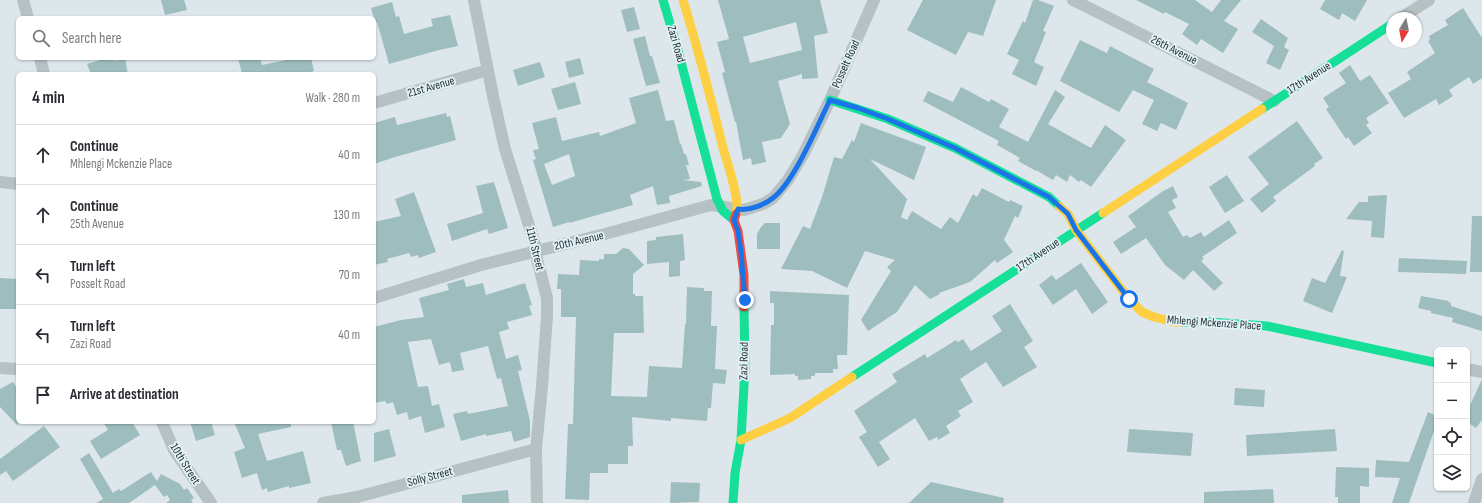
<!DOCTYPE html>
<meta charset="utf-8">
<style>
:root{--surface:#fff;--page:#f2f2f3;--text:#2b2b33;--muted:#7c7c81;--line:#e1e1e2}
body{margin:0;font-family:"Sofia Sans Condensed",sans-serif;background:var(--page);color:var(--text)}
.controls{position:absolute;right:12px;bottom:12px;display:grid;overflow:hidden;border-radius:6px;box-shadow:0 1px 3px #0004}
.controls button{width:36px;height:36px;display:grid;place-items:center;padding:0;border:0;border-bottom:1px solid var(--line);background:var(--surface);color:var(--text);font:20px sans-serif}
.compass{position:absolute;left:1386px;top:12px;width:36px;height:36px;border-radius:50%;background:var(--surface);box-shadow:0 1px 3px #0004;rotate:190deg}
.stop{position:absolute;width:12px;height:12px;margin:-9px;border:3px solid #1a73e8;border-radius:50%;background:#fff}
.stop.end{background:#1a73e8;border-color:#fff;box-shadow:0 1px 4px #0008}
.list{margin:0;padding:0;list-style:none}
h2{display:flex;justify-content:space-between;align-items:center;height:52px;margin:0;padding:0 16px;font-size:17px}
h2 small{font-size:13px;font-weight:400;color:var(--muted)}
.list li{display:grid;grid-template-columns:26px 1fr auto;gap:12px;align-items:center;box-sizing:border-box;height:60px;padding:0 16px;border-top:1px solid var(--line)}
.list b{display:block;font-size:15px;white-space:nowrap}
.list p{margin:0;font-size:13px;white-space:nowrap;color:var(--muted)}
.list em{font-size:13px;font-style:normal;color:var(--muted)}
.icon{flex:none;width:22px;height:22px;fill:none;stroke:currentColor;stroke-width:2;stroke-linecap:round;stroke-linejoin:round}
.map{position:relative;flex:none;width:1482px;height:503px;overflow:hidden}
.search{position:absolute;background:var(--surface);box-shadow:0 1px 3px #0004;left:16px;top:16px;width:360px;height:44px;display:flex;align-items:center;gap:10px;box-sizing:border-box;padding:0 14px;border-radius:6px;color:var(--muted);font-size:15px}
.panel{position:absolute;background:var(--surface);box-shadow:0 1px 3px #0004;left:16px;top:72px;width:360px;height:352px;border-radius:6px}
.map>svg:first-child{display:block}
</style>
<div class="map">
<svg width="1482" height="503" viewBox="0 0 1482 503">
<rect width="100%" height="100%" fill="#dde7eb"/>
<!-- building -->
<g fill="#9ebdbe" fill-rule="evenodd">
<polygon points="161,0 184,0 187,10 165,15"/>
<path d="M718,0H820L828,33L814,36L818,78L802,79V74L778,81L790,124L781,138L762,142L766,162L752,165L751,158L743,160L736,122H735L722,73L725,72L717,42L729,39ZM796,22L802,50L750,63L743,37Z"/>
<polygon points="923,0 996,0 983,36 968,32 956,55 907,30"/>
<polygon points="1033,0 1038,0 1054,6 1043,31 1046,32 1034,62 1044,67 1036,86 1012,74 1019,60 1007,54 1023,21 1025,23"/>
<polygon points="1136,0 1195,0 1212,12 1221,0 1241,0 1224,21 1238,29 1223,53 1201,39 1197,45 1182,34 1189,24 1165,12 1164,14"/>
<polygon points="1325,0 1367,0 1355,21 1342,13 1339,20 1320,9"/>
<polygon points="392,2 396,17 399,16 404,34 433,26 431,19 450,15 458,46 439,50 389,64 377,22 375,22 371,8"/>
<polygon points="634,7 640,29 627,32 621,10"/>
<polygon points="1463,8 1482,38 1482,78 1473,84 1469,77 1449,90 1453,96 1439,105 1436,99 1404,118 1388,93 1411,79 1407,72 1435,53 1428,41 1430,40 1429,36 1448,25 1445,20"/>
<polygon points="1261,19 1288,38 1284,47 1289,50 1280,70 1266,63 1274,46 1252,32"/>
<polygon points="645,36 650,56 652,56 660,83 646,86 633,39"/>
<polygon points="1080,40 1107,53 1110,46 1154,69 1147,82 1188,103 1176,130 1161,123 1157,131 1142,124 1154,100 1133,90 1119,112 1060,81"/>
<polygon points="107,58 114,58 115,61 125,59 128,74 91,74 87,64"/>
<polygon points="238,58 260,58 262,65 296,58 311,58 314,71 304,74 242,74"/>
<polygon points="580,58 584,74 569,78 565,62"/>
<polygon points="540,62 545,77 518,86 513,70"/>
<polygon points="1350,65 1360,81 1370,75 1389,103 1366,118 1369,123 1366,125 1372,133 1354,146 1348,137 1346,139 1326,109 1329,107 1323,98 1346,83 1339,73"/>
<polygon points="575,82 581,104 558,110 551,89"/>
<polygon points="961,87 989,102 991,99 1009,109 999,127 1028,142 1055,90 1065,97 1048,124 1091,148 1105,125 1126,140 1091,187 1081,180 1079,182 1070,175 1067,182 1056,175 1053,180 1036,170 1036,171 1018,161 1020,158 997,145 999,141 923,101 928,91 953,102"/>
<path d="M658,90L666,121L674,120L680,144H681L684,154H686L689,165H686L690,179L682,180L701,182L702,186L669,196L670,203L657,205L653,186L630,195L633,205L569,223V222L553,227L533,160L536,159L533,150L539,149L532,123L556,117L562,141L599,132L600,136L636,123L629,98ZM569,154L575,176L552,185L544,164Z"/>
<polygon points="446,113 447,117 450,116 456,140 395,157 374,164 374,123 395,117 397,125"/>
<polygon points="1297,121 1323,158 1314,164 1315,166 1273,197 1276,201 1262,213 1250,199 1269,184 1248,157"/>
<polygon points="861,123 926,147 914,180 870,159 907,199 901,217 907,220 912,211 941,229 950,217 958,223 973,194 977,197 982,188 1009,202 1010,200 1023,206 1018,218 1015,216 1004,240 1013,252 997,263 995,260 970,282 939,293 940,294 930,299 915,285 897,312 868,331 861,320 891,271 887,267 895,260 865,251 847,288 812,271 781,269 803,226 810,229 822,197 834,157 842,159 852,140 854,142"/>
<polygon points="1227,175 1244,201 1225,213 1209,187"/>
<polygon points="494,182 508,228 489,234 487,229 452,241 447,224 483,213 476,186"/>
<polygon points="1173,186 1178,197 1172,200 1176,208 1168,212 1183,237 1187,235 1190,238 1201,232 1204,237 1229,220 1237,233 1202,257 1204,259 1201,261 1223,283 1214,291 1193,270 1184,280 1165,265 1146,238 1121,254 1113,242 1136,227 1128,216 1163,191"/>
<polygon points="414,192 436,252 419,258 418,255 411,257 409,253 387,259 388,262 374,265 374,222 401,216 395,199"/>
<polygon points="1387,195 1384,238 1371,237 1372,221 1346,219 1359,202 1368,202 1368,196"/>
<polygon points="1472,216 1482,216 1482,272 1470,272"/>
<polygon points="765,223 780,223 780,249 757,249 757,234 761,227"/>
<polygon points="683,234 685,260 680,261 680,276 669,277 669,262 647,264 647,241 656,240 656,237"/>
<polygon points="623,248 629,249 644,265 633,274 633,294 635,294 635,296 643,296 644,333 614,333 611,396 647,397 649,366 682,368 685,324 686,324 687,287 704,288 704,291 712,291 711,326 717,326 715,369 727,370 725,384 713,383 711,408 708,408 707,421 671,418 671,421 632,417 633,446 628,446 628,464 608,464 608,473 590,473 589,500 565,499 568,424 573,424 576,317 561,317 561,289 557,289 558,274 579,275 580,260 599,261 599,259 604,259 604,254 616,254"/>
<polygon points="1342,250 1344,251 1340,276 1347,277 1332,313 1303,301 1312,278 1325,283"/>
<polygon points="1399,258 1467,261 1466,274 1398,272"/>
<polygon points="1081,263 1108,302 1092,314 1076,289 1053,305 1039,285 1052,275 1056,280"/>
<polygon points="0,278 18,279 18,309 0,309"/>
<polygon points="464,279 466,287 483,283 486,295 525,283 532,305 529,306 532,315 507,322 509,329 499,332 506,359 518,355 522,370 518,371 530,421 530,437 514,442 511,431 486,436 486,434 461,441 453,414 467,411 468,414 508,406 501,378 497,379 488,346 460,353 464,370 452,372 450,362 439,365 431,339 408,342 418,387 428,386 432,406 439,404 445,427 425,433 421,416 409,420 407,412 397,415 393,402 387,404 385,401 374,403 374,327 401,320 424,317 419,298 449,290 447,284"/>
<polygon points="770,291 849,295 847,355 837,355 838,369 833,369 833,373 815,373 815,376 811,376 811,379 798,380 798,376 795,376 795,374 770,375 771,325 774,325 774,303 770,303"/>
<polygon points="1421,296 1449,301 1448,302 1451,303 1451,306 1482,316 1482,331 1452,322 1453,318 1431,313 1431,311 1418,308"/>
<polygon points="1010,304 1033,341 1024,347 1037,367 1003,387 986,362 960,379 973,402 958,411 961,416 946,426 950,433 938,440 937,437 929,441 915,418 879,442 890,459 878,467 859,437 867,432 854,411 897,382 892,374 925,354 927,358 956,340 958,342 963,339 971,351 1002,331 992,316"/>
<polygon points="1482,379 1482,420 1476,428 1467,422 1467,412"/>
<polygon points="13,382 18,390 18,426 0,407 0,389"/>
<polygon points="1235,388 1265,390 1264,407 1234,405"/>
<polygon points="1428,412 1437,416 1437,429 1435,428 1409,503 1392,503 1400,478 1375,477 1376,460 1409,462"/>
<polygon points="103,422 132,422 140,435 101,459 90,441 108,430"/>
<polygon points="190,422 211,422 215,435 196,441"/>
<polygon points="234,422 291,422 291,427 258,434 267,461 303,451 311,483 289,488 289,486 268,492 267,488 262,490 257,473 242,478 234,452 245,448"/>
<polygon points="331,422 353,422 361,461 346,466 341,450 337,450"/>
<polygon points="44,426 60,447 13,481 6,471 0,475 0,459"/>
<polygon points="389,429 396,456 374,462 374,433"/>
<polygon points="1129,429 1193,433 1191,456 1127,452"/>
<polygon points="1335,429 1337,451 1247,456 1246,435"/>
<polygon points="89,453 113,493 119,489 121,491 151,472 157,481 161,474 180,484 184,490 187,488 194,498 191,500 193,503 166,503 170,500 167,495 164,497 155,485 129,503 96,503 103,499 80,459"/>
<polygon points="1336,467 1369,468 1369,487 1360,486 1360,503 1338,503 1338,497 1335,497"/>
<polygon points="671,482 700,483 699,502 670,503"/>
<polygon points="931,482 1004,498 1003,503 909,503"/>
<polygon points="1273,489 1274,503 1204,503 1204,492"/>
<polygon points="508,490 509,503 462,503 462,495"/>
</g>
<g fill="none" stroke-linecap="round" stroke-linejoin="round">
<!-- street -->
<g stroke="#b6c1c3" stroke-width="12">
<polyline points="23,0 28,18"/>
<polyline points="474,0 493,96 505,149 537,251 537,259 547,298 547,316 542,386 536,449 537,503"/>
<polyline points="1073,0 1274,101"/>
<polyline points="1401,18 1429,0"/>
<polyline points="40,58 44,74"/>
<polyline points="374,103 488,70"/>
<polyline points="0,182 18,184"/>
<polyline points="374,298 481,265 605,234 711,205 744,210 763,204 773,198 788,180 803,155 830,100 874,0"/>
<polyline points="0,368 18,369"/>
<polyline points="1467,369 1482,372"/>
<polyline points="162,422 174,450 211,503"/>
<polyline points="323,503 357,497 536,449"/>
<polyline points="1474,503 1482,479"/>
</g>
<!-- fast -->
<g stroke="#16e098" stroke-width="9">
<polyline points="663,0 677,47 717,199 723,211 734,220"/>
<polyline points="830,100 888,119 955,148 1049,197 1059,206"/>
<polyline points="1262,109 1392,24"/>
<polyline points="1182,322 1210,322 1267,326 1437,363"/>
<polyline points="852,377 1103,213"/>
<polyline points="733,503 735,473 741,440 745,367 744,307"/>
</g>
<!-- slow -->
<g stroke="#ffcf43" stroke-width="9">
<path d="M683,0C698,49 711,99 723,148C727,162 741,202 736,214"/>
<polyline points="1059,206 1068,214 1076,230 1129,299 1142,312 1154,317 1174,322 1182,322"/>
<polyline points="1103,213 1262,109"/>
<polyline points="741,440 790,418 852,377"/>
</g>
<!-- jam -->
<polyline stroke="#f24e42" stroke-width="9" points="736,214 734,220 738,231 744,275 744,307"/>
</g>
<g fill="none" stroke-linecap="round" stroke-linejoin="round">
<!-- route -->
<path stroke="#1a73e8" stroke-width="5" d="M745,300L741,252L738,231L734,220L738,209C749,211 764,205 773,198C795,181 817,126 830,100L858,108L888,119L955,148L1049,197L1068,214L1076,230L1129,299"/>
</g>
<g text-anchor="middle" dominant-baseline="central" stroke-width="3.5" stroke-linejoin="round" paint-order="stroke">
<!-- street labels -->
<g font-size="12" fill="#253233" stroke="#e3f3f9">
<text transform="translate(676 44) rotate(74)">Zazi Road</text>
<text transform="translate(1174 50) rotate(27)">26th Avenue</text>
<text transform="translate(846 64) rotate(-66)">Posselt Road</text>
<text transform="translate(1309 78) rotate(-33)">17th Avenue</text>
<text transform="translate(431 87) rotate(-16)">21st Avenue</text>
<text transform="translate(579 241) rotate(-13)">20th Avenue</text>
<text transform="translate(535 249) rotate(76)">11th Street</text>
<text transform="translate(1038 255) rotate(-34)">17th Avenue</text>
<text transform="translate(1214 323) rotate(4)">Mhlengi Mckenzie Place</text>
<text transform="translate(744 361) rotate(-89)">Zazi Road</text>
<text transform="translate(185 464) rotate(58)">10th Street</text>
<text transform="translate(430 477) rotate(-15)">Solly Street</text>
</g>
</g>
</svg>
<div class="controls">
<button>+</button>
<button>−</button>
<button><svg class="icon" aria-label="locate" viewBox="0 0 24 24"><circle cx="12" cy="12" r="6"/><path d="M12 2v4M12 18v4M2 12h4M18 12h4"/></svg></button>
<button><svg class="icon" aria-label="layers" viewBox="0 0 24 24"><path d="M12 4l9 5-9 5-9-5zM3 14l9 5 9-5"/></svg></button>
</div>
<svg class="compass" viewBox="-18 -18 36 36"><path d="M0-13l5 13h-10z" fill="#e53935"/><path d="M0 13l5-13h-10z" fill="#7c7c81"/></svg>
<div class="stop" style="left:1129px;top:299px"></div>
<div class="stop end" style="left:745px;top:300px"></div>
<div class="search"><svg class="icon" aria-label="search" viewBox="0 0 24 24"><circle cx="10" cy="10" r="6"/><path d="M15 15l6 6"/></svg>Search here</div>
<section class="panel">
<h2>4 min<small>Walk · 280 m</small></h2>
<ul class="list">
<li><svg class="icon" aria-label="ahead" viewBox="0 0 24 24"><path d="M12 20V5M6 11l6-6 6 6"/></svg><div><b>Continue</b><p>Mhlengi Mckenzie Place</p></div><em>40 m</em></li>
<li><svg class="icon" aria-label="ahead" viewBox="0 0 24 24"><path d="M12 20V5M6 11l6-6 6 6"/></svg><div><b>Continue</b><p>25th Avenue</p></div><em>130 m</em></li>
<li><svg class="icon" aria-label="left" viewBox="0 0 24 24"><path d="M17 20v-9H6M10 6l-5 5 5 5"/></svg><div><b>Turn left</b><p>Posselt Road</p></div><em>70 m</em></li>
<li><svg class="icon" aria-label="left" viewBox="0 0 24 24"><path d="M17 20v-9H6M10 6l-5 5 5 5"/></svg><div><b>Turn left</b><p>Zazi Road</p></div><em>40 m</em></li>
<li><svg class="icon" aria-label="arrive" viewBox="0 0 24 24"><path d="M6 21V4h12l-3 4 3 4H6"/></svg><div><b>Arrive at destination</b></div></li>
</ul>
</section>
</div>
